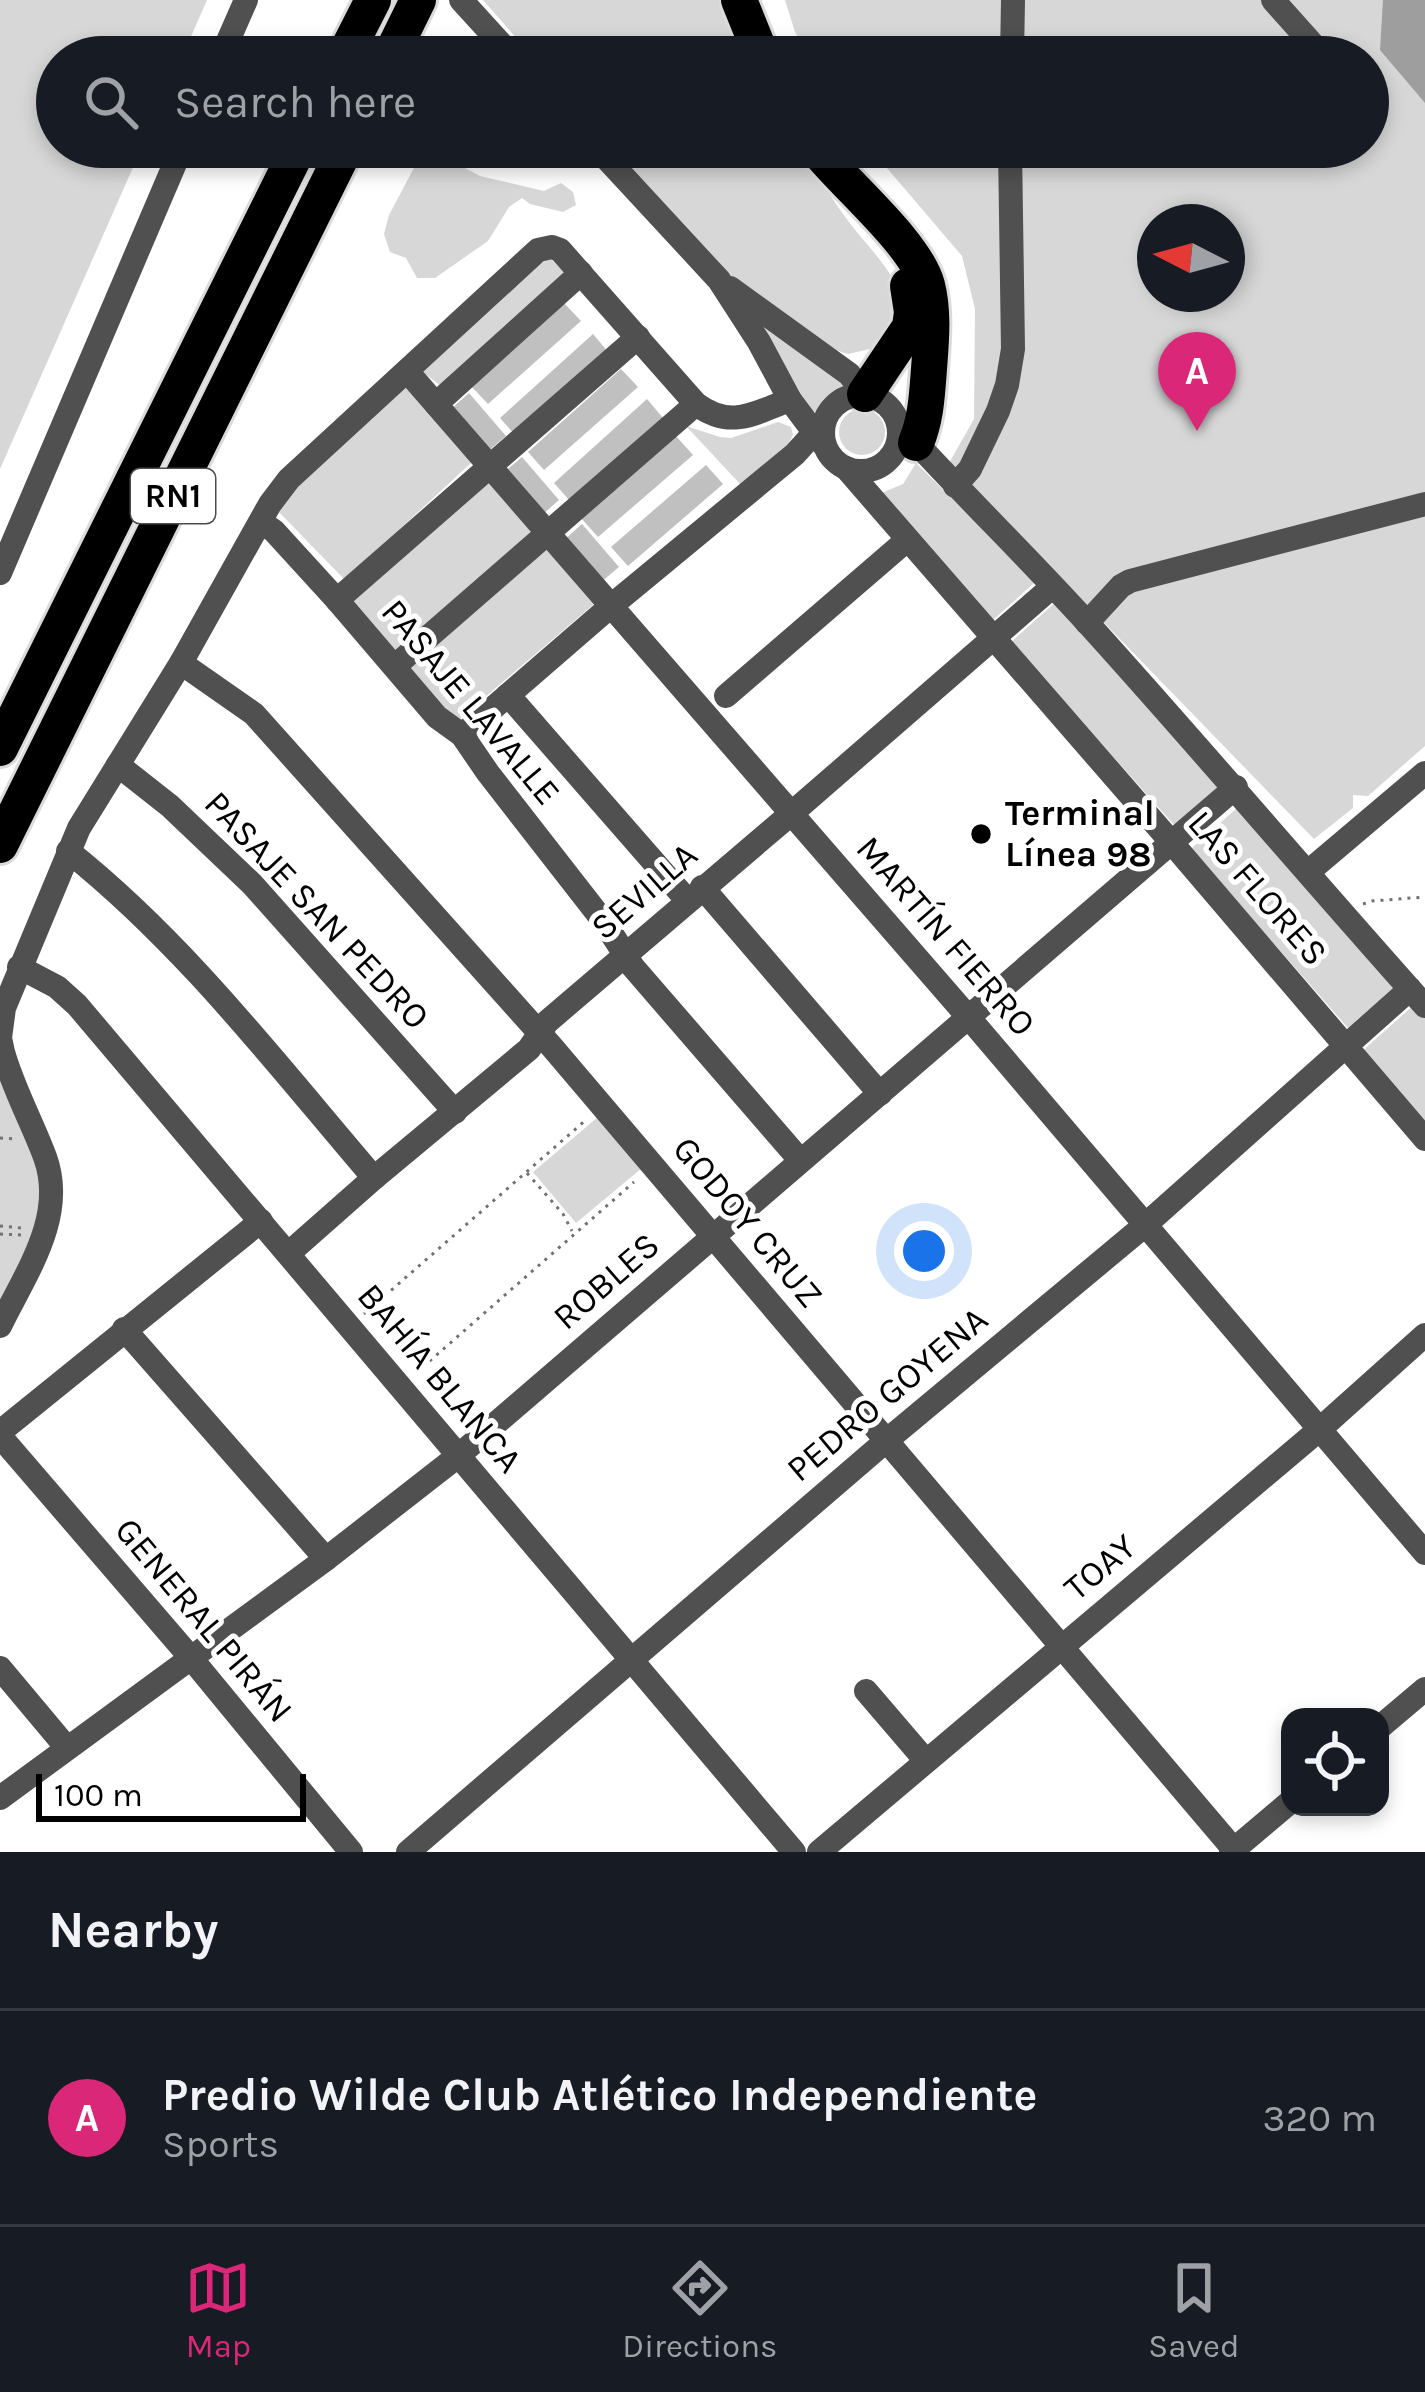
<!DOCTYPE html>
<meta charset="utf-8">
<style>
:root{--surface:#171b24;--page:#20242c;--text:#f1f3f6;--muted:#9ea1a6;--line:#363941;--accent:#db2777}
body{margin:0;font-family:Karla,sans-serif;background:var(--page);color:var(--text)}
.controls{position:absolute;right:36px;bottom:36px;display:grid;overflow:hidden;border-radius:24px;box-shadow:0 6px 18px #0003}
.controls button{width:108px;height:108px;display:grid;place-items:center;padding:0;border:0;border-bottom:3px solid var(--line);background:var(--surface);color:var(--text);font:60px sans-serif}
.compass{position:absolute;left:1137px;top:204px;width:108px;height:108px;border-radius:50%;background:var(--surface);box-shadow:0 6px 18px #0003;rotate:276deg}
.scale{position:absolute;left:36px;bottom:30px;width:270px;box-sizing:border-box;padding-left:12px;border:6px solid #000;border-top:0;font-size:33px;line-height:42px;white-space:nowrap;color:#000;-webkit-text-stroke:9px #fff;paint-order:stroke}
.you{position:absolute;left:924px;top:1251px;width:42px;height:42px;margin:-30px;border:9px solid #fff;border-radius:50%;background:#1a73e8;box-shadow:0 0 0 18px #1a73e833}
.badge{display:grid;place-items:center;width:78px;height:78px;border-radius:50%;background:var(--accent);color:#fff;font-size:39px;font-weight:700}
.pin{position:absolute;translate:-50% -99px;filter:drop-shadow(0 3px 6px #0008)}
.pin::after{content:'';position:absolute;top:63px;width:42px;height:36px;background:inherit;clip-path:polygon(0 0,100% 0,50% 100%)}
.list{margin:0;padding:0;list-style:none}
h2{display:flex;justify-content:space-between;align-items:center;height:156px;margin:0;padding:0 48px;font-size:51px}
h2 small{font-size:39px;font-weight:400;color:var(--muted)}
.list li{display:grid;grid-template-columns:78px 1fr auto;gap:36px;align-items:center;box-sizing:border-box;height:216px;padding:0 48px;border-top:3px solid var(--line)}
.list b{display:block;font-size:45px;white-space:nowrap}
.list p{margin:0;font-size:39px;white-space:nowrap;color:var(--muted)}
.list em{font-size:39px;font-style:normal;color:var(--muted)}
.icon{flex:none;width:66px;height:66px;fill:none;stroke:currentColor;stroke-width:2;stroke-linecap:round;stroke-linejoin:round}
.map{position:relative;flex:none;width:1425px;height:1852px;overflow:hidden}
.search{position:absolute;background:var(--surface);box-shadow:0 6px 18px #0003;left:36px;right:36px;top:36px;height:132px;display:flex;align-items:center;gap:30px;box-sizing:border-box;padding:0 42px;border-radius:66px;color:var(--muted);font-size:45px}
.sheet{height:372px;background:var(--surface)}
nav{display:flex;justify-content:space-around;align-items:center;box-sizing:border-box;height:168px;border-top:3px solid var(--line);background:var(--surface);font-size:33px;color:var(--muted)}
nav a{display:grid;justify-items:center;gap:6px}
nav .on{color:var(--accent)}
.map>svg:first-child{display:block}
</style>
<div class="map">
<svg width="1425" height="1852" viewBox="0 0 1425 1852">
<rect width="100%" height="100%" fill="#fff"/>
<!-- green -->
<g fill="#d7d7d7" fill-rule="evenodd">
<polygon points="0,0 207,0 182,57 57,57 57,147 142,147 0,469"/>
<polygon points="483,0 728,0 750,57 533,57"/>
<path d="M785,0H1425V746L1368,796L1353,795V808L1314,839L949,463L974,419L975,309L962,256L869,147H1368V57H810L795,32ZM1155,222H1227V294H1155Z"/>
<polygon points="425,147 448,147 465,168 480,176 544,191 561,183 573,192 576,205 563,212 530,204 522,198 509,207 488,241 435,278 417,278 406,258 390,252 384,234 389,215"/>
<path d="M612,147H802C815,169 828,193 843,214C866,247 898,271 905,312L879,347L848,354L832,349L746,290L715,264Z"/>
<polygon points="542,258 550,258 564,272 441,386 424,373 425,365"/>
<polygon points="764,328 843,383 843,393 820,413 809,410"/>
<polygon points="402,383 472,462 345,580 275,508"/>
<circle cx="862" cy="432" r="23"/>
<polygon points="778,422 791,427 793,435 789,443 741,485 686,426 720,437 731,438"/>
<polygon points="916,463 1036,581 991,622 879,494 903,484"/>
<polygon points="488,482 532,532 395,652 350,601"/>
<polygon points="549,548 595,597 593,605 457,721 409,671 410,666"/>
<polygon points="1058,600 1222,784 1175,826 1011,642"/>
<polygon points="1238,807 1395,986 1348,1028 1191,849"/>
<polygon points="1415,1004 1425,1016 1425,1128 1359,1054"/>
<polygon points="0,1066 44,1178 38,1224 0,1304"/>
<polygon points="598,1117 642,1168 576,1223 533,1172"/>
</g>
<!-- water -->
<polygon fill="#9e9e9e" points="1383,0 1425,0 1425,103 1380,50"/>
<!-- building -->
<g fill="#c0c0c0">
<polygon points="564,303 581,321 488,404 471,386"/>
<polygon points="593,334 609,353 516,436 500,418"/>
<polygon points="621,369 638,387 544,470 528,452"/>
<polygon points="469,393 506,436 487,452 451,409"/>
<polygon points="647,399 663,418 570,501 554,483"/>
<polygon points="676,436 693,455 598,537 581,518"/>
<polygon points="522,457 559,500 541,516 504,472"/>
<polygon points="706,465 723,484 628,566 611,547"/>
<polygon points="582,524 619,567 600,583 564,540"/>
</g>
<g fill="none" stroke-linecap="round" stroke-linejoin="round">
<defs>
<g id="highway">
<polyline points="739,0 762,57"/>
<polyline points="344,57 373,0"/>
<polyline points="390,57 418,0"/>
<path d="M815,147C845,185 915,242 927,285C934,312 931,341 929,369C927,395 926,419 916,443"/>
<polyline points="865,394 910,327 912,312 908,286"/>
<polyline points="0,748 299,147"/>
<polyline points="0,845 346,147"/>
</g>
</defs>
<!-- highway casing -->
<use href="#highway" stroke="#dbdbdb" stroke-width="42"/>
<!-- path -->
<g stroke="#727272" stroke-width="3" stroke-dasharray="3 6" stroke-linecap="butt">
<polyline points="1363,904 1372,901 1425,897"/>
<polyline points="0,1138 16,1139"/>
<polyline points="527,1173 563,1214 572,1231"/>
<polyline points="0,1226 22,1228"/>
<polyline points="0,1234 22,1235"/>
<polyline points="364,1314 587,1119"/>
<polyline points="416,1373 634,1182"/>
</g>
<!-- minor -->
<g stroke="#505050" stroke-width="24">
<polyline points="461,0 513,57"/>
<polyline points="1273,0 1324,57"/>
<polyline points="221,57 246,0"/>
<polyline points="1012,57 1013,0"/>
<polyline points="596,147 719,280 759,342 790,400 823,444"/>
<polyline points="730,288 849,374 865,394"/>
<polyline points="407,371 970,1019 1425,1553"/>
<circle cx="861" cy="433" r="38"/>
<polyline points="436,404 581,273"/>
<path d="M898,423C961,493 1029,558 1092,628C1205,753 1313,881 1425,1006"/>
<polyline points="846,468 1172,843 1425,1139"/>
<polyline points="955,486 970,469 998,411 1007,385 1013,349 1010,147"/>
<polyline points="261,522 274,531 337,600 437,717 462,735 488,773 604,922 633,967 800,1160"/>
<polyline points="0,573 182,147"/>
<polyline points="337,600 638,337"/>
<polyline points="1087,623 1121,586 1130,581 1425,504"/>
<polyline points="181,663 254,714 552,1047 1236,1852"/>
<polyline points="395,666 696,404"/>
<polyline points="508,695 687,900"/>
<polyline points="726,696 907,540"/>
<polyline points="462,735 611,606 795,454 823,423"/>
<polyline points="118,765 170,806 252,884 455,1112"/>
<path d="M68,851C185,944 277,1065 374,1178"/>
<polyline points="1308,872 1425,773"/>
<polyline points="702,887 880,1094"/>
<polyline points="19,967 57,987 77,1005 794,1852"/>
<polyline points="289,1253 374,1178 529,1049 547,1022 792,813 1052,587"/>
<path d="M0,1326C25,1274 67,1217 45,1157C32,1122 13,1088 3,1052L0,1038L4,1008L79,828L181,663L270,504L289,479L538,250L552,247L560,250L696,404C731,430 754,413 790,400"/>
<polyline points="124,1329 326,1559"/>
<polyline points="0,1432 261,1221"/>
<polyline points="0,1436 191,1658 351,1852"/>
<polyline points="0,1668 67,1748"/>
<polyline points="866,1691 926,1761"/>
<polyline points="1380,1727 1425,1689"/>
<polyline points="0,1798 326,1559 458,1456 1236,787"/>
<polyline points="408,1852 886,1441 1144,1226 1410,989"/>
<polyline points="819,1852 1320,1429 1425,1335"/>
<polyline points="1231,1852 1290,1802"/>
</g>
<!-- highway -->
<use href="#highway" stroke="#000" stroke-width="36"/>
</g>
<!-- markers -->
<circle fill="#000" stroke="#fff" stroke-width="4.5" cx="981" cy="834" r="12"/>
<g text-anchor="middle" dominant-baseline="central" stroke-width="10" stroke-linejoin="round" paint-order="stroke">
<!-- shield labels -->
<rect fill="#fff" stroke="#4c4c4c" stroke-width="3" x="131" y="469" width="84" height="54" rx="9"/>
<g font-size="33" font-weight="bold" fill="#000">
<text x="173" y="496">RN1</text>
</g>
<!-- street labels -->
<g font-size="36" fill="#000" stroke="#fff">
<text transform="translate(471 702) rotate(50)">PASAJE LAVALLE</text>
<text transform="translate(1258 888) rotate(49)">LAS FLORES</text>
<text transform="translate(644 891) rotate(-41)">SEVILLA</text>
<text transform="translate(317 910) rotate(47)">PASAJE SAN PEDRO</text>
<text transform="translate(946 936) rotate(49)">MARTÍN FIERRO</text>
<text transform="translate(748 1222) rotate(50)">GODOY CRUZ</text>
<text transform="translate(606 1281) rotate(-41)">ROBLES</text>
<text transform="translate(440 1378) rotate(50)">BAHÍA BLANCA</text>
<text transform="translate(887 1394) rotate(-40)">PEDRO GOYENA</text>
<text transform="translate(1100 1567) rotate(-40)">TOAY</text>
<text transform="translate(204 1620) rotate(50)">GENERAL PIRÁN</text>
</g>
<!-- poi labels -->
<g font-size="36" font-weight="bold" fill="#000" stroke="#fff" text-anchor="start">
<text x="1005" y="813">Terminal<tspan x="1005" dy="41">Línea 98</tspan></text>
</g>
</g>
</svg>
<div class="controls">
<button><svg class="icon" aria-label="locate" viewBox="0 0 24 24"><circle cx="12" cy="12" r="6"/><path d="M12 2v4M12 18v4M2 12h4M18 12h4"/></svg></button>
</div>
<svg class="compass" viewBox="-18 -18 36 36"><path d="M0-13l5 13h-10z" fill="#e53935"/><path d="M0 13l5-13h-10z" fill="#9ea1a6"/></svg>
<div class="scale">100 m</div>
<div class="you"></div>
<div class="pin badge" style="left:1197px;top:431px">A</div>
<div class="search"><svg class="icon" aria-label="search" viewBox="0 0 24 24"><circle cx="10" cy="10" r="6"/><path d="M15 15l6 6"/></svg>Search here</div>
</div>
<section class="sheet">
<h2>Nearby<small></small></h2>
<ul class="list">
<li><span class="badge">A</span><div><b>Predio Wilde Club Atlético Independiente</b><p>Sports</p></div><em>320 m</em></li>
</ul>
</section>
<nav>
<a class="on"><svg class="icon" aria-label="map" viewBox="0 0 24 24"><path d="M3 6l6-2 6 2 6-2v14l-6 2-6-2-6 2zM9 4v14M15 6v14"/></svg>Map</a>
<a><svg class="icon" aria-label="directions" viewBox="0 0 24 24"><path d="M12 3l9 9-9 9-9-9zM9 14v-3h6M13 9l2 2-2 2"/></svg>Directions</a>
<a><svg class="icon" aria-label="saved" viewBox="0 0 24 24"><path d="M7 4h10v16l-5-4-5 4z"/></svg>Saved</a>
</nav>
